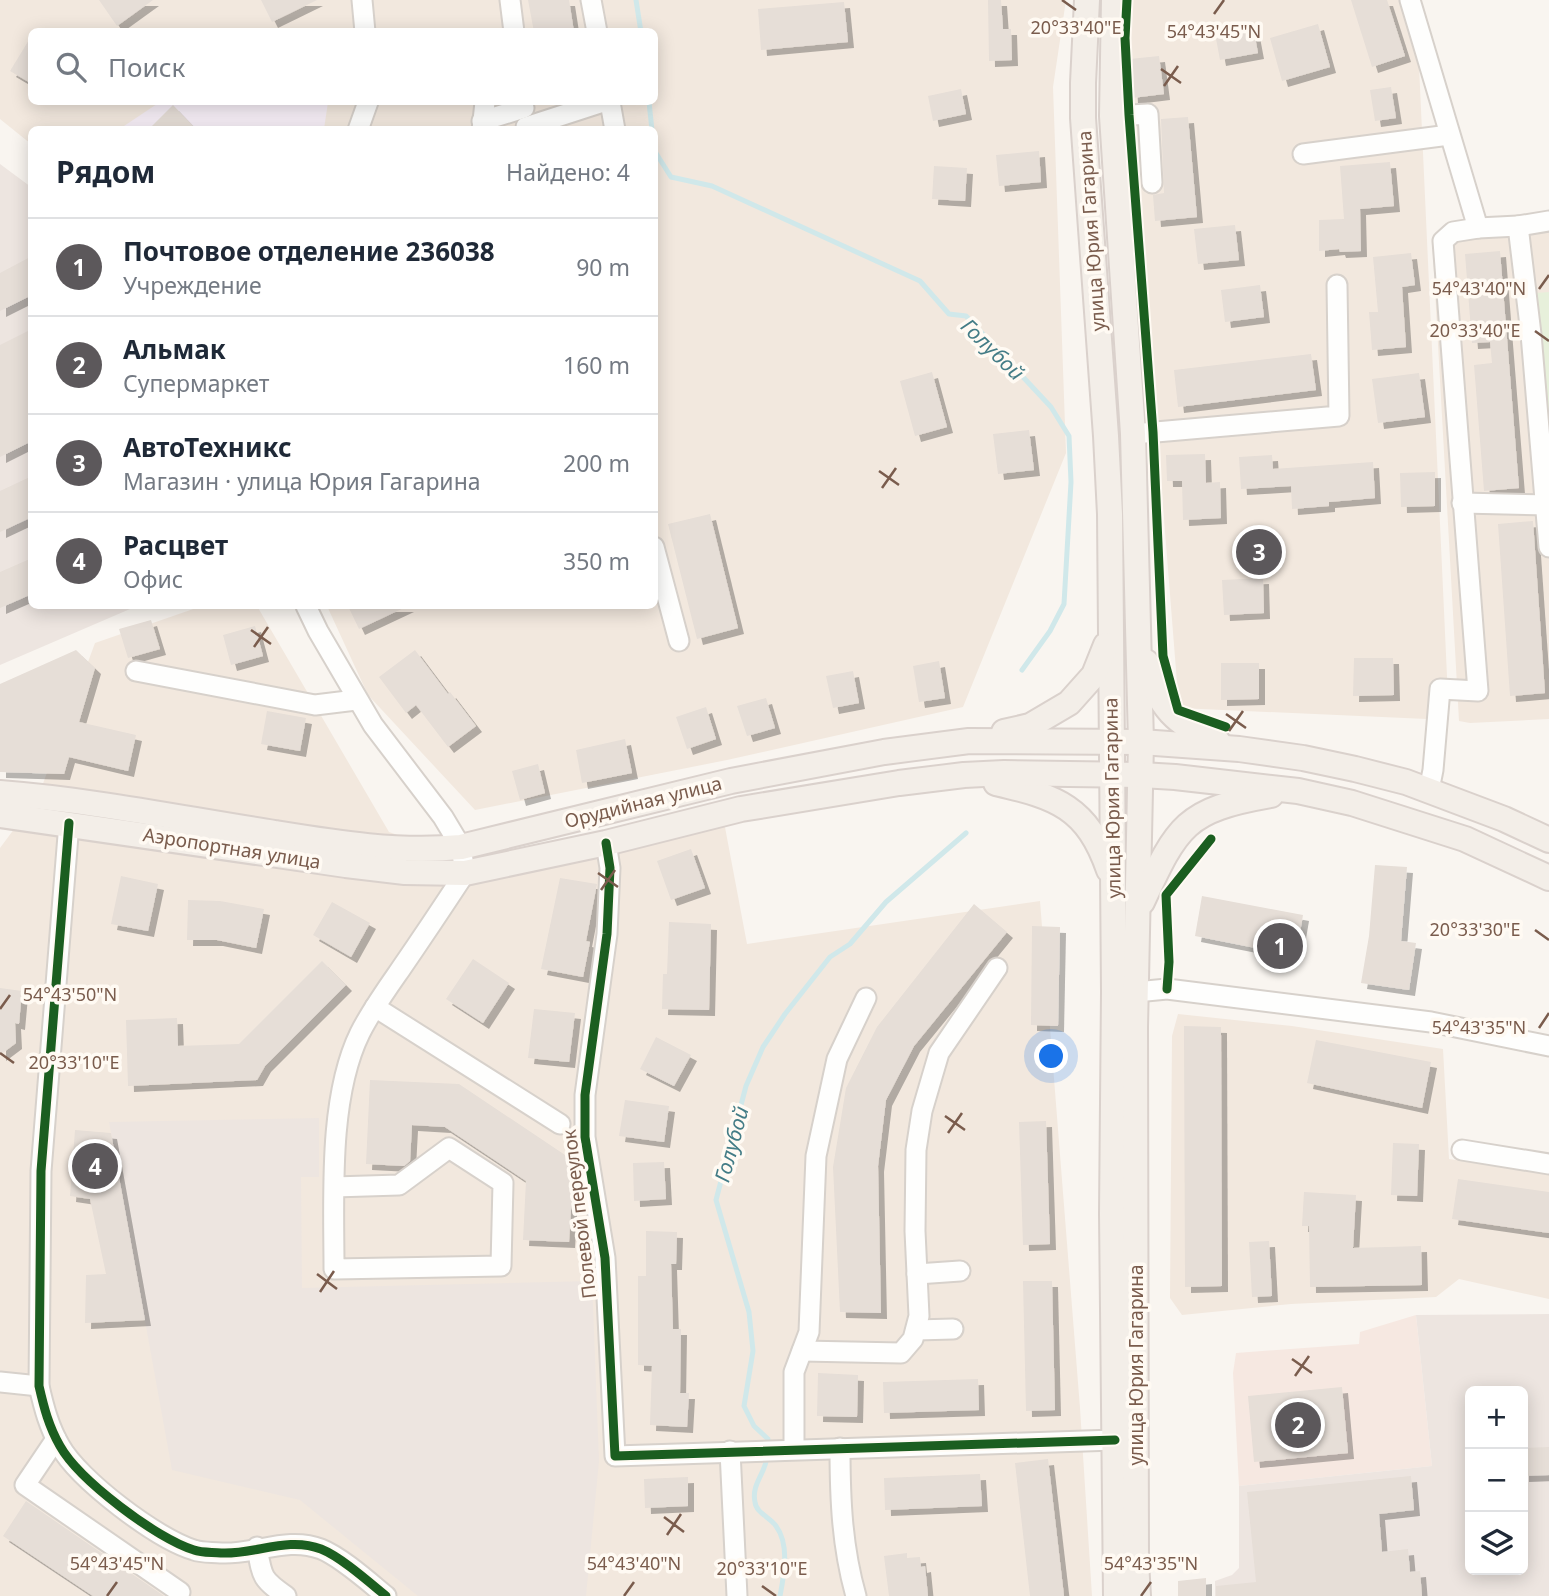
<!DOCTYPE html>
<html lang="ru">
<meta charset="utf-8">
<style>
:root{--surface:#fff;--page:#f6f6f7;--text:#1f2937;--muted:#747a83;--line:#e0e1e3;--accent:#5c585b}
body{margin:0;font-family:"Noto Sans",sans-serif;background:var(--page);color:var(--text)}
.controls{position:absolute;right:21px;bottom:21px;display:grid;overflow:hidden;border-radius:10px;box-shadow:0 4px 18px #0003}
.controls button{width:63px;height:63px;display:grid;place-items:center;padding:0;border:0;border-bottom:2px solid var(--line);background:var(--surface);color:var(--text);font:35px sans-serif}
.you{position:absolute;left:1052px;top:1057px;width:24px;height:24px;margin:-18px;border:5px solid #fff;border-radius:50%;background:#1a73e8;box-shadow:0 0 0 10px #1a73e833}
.badge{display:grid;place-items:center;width:46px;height:46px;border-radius:50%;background:var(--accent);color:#fff;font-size:23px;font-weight:700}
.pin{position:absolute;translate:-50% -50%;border:4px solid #fff;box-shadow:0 2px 7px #0006}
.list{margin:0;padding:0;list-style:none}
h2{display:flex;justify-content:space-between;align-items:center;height:91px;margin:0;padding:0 28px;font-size:30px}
h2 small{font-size:23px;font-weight:400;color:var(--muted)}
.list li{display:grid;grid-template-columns:46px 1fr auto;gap:21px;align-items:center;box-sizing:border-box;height:98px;padding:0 28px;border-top:2px solid var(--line)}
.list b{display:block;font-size:26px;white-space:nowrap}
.list p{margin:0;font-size:23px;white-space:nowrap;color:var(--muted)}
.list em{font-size:23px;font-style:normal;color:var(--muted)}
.icon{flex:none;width:38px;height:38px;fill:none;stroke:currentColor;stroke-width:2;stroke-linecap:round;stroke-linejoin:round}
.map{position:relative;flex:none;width:1549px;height:1596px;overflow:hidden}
.search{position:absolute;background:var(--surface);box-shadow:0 4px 18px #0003;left:28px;top:28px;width:630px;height:77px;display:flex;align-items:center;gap:18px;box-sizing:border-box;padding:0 24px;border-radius:10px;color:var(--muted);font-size:26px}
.panel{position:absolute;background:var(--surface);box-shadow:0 4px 18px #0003;left:28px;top:126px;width:630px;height:483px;border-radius:10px}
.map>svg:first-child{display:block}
</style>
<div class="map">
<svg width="1549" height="1596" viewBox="0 0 1549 1596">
<defs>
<filter id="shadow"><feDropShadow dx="6" dy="6" stdDeviation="0" flood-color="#0004"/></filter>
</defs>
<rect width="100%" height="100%" fill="#f9f5f0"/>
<!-- residential -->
<g fill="#f2e8de" fill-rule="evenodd">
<path d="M0,0H1066L1053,87L1066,453L963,707L727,760L475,810L368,695L327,606H654V130H32L31,144L0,119ZM32,32H654V102H32Z"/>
<polygon points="1130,0 1416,0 1449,720 1179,708 1126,39"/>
<polygon points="1549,218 1549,719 1470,723 1459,721 1432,237"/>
<polygon points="202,606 257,606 389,832 487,866 721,806 747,944 1040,901 1080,1408 1092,1596 0,1596 0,848 38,797 95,643"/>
<polygon points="1178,1014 1292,1026 1443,1049 1449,1159 1549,1174 1549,1299 1459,1279 1436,1297 1291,1304 1182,1315 1170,1298 1172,1036"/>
</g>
<!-- commercial -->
<polygon fill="#f6e8e1" points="1416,1315 1432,1466 1239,1486 1233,1373 1236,1353 1359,1344 1360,1332"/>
<!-- industrial -->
<g fill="#ede5e0" fill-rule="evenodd">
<polygon points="0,164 31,187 32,606 137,606 0,665"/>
<polygon points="319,1118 319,1177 301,1177 302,1288 592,1281 599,1461 586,1596 418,1596 300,1500 172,1470 109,1122"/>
<path d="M1549,1314V1596H1215V1581L1232,1575L1239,1568V1486L1432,1466L1416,1315ZM1470,1391H1523V1570H1470Z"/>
</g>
<!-- education -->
<polygon fill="#f6eef6" points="160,102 328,102 324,129 118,130"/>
<!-- green -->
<polygon fill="#e7f0db" points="1549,292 1549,417 1536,293"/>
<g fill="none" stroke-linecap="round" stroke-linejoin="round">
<!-- stream -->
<g stroke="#d0e8ea" stroke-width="5">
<polyline points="636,0 641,32"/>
<polyline points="649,102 652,130"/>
<polyline points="654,150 671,177 712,186 920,281 949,314 966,316 1051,407 1069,436 1071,482 1064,604 1050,631 1022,670"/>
<polyline points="768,1446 768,1439 754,1426 744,1406 753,1351 749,1312 716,1200 746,1086 763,1047 785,1014 830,957 850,944 886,902 966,833"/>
<path d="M767,1456C766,1473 751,1484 755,1502C756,1513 770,1517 776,1526C790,1545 784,1575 780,1596"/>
</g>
</g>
<!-- building -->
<g fill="#e6ded7" filter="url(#shadow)">
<polygon points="99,0 153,0 117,26"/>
<polygon points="261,0 317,0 272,22"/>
<polygon points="528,0 569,0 574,32 534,32"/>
<polygon points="988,0 1001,0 1003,29 1011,29 1012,60 989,61"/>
<polygon points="1351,0 1387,0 1405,56 1372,67"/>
<polygon points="844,2 848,42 761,50 758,9"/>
<polygon points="1252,21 1258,53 1220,60 1214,28"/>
<polygon points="1318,24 1330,67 1282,81 1270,38"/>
<polygon points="32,35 32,84 10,71"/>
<polygon points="1159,56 1164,94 1132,98 1130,59"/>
<polygon points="1391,87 1396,118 1375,121 1370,90"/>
<polygon points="961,89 966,114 933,121 928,96"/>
<polygon points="173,105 197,130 148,130"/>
<polygon points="1188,117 1197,217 1155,221 1153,195 1164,193 1161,119"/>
<polygon points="1039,151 1041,182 999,186 996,155"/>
<polygon points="1390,162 1394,206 1360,209 1361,251 1340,252 1339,249 1319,251 1319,220 1344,219 1340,166"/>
<polygon points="934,166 967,168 965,201 932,199"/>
<polygon points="1235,225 1239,260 1198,264 1194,229"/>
<polygon points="1500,251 1519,488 1484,491 1474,365 1492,363 1490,342 1472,343 1465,254"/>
<polygon points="1411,253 1415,285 1402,287 1406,347 1372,350 1369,312 1378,312 1373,257"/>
<polygon points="32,256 32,295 0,311 0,273"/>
<polygon points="1260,285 1264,317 1225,322 1221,290"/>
<polygon points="32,329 32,441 0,457 0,345"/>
<polygon points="1311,354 1316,390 1178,407 1174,370"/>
<polygon points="932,372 947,427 915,436 900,381"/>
<polygon points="1419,373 1425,417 1378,423 1372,379"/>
<polygon points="1029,430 1034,470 998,474 993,434"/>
<polygon points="1205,454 1206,483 1220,482 1221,518 1183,520 1182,481 1167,481 1166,455"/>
<polygon points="1272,455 1273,469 1373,462 1375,498 1329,502 1329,506 1292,509 1291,486 1241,489 1239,457"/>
<polygon points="1435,472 1435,506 1401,507 1400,473"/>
<polygon points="32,476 32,517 0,532 0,491"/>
<polygon points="710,514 738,628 697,639 668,524"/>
<polygon points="1533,521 1545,693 1510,696 1498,524"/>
<polygon points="32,558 32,594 0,608 0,572"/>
<polygon points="1263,578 1264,613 1224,615 1222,580"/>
<polygon points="348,606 408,606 359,629"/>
<polygon points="151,620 160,649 128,658 119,629"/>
<polygon points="255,626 263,656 231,665 223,635"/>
<polygon points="76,650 95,668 79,722 136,735 128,771 69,757 64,774 0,772 0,684"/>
<polygon points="415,650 448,694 450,692 476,726 448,747 416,705 406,713 379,677"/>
<polygon points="1354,658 1393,658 1394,695 1353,696"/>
<polygon points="939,661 945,698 919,702 913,666"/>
<polygon points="1221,663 1259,663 1259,699 1221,700"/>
<polygon points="853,671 859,703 833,708 826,676"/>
<polygon points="766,698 775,728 747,736 737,706"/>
<polygon points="706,707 716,739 687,749 676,717"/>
<polygon points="267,711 306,718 300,751 261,744"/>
<polygon points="625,739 632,773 582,783 576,750"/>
<polygon points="538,764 545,793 520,800 512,771"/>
<polygon points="691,849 705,888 671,900 657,861"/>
<polygon points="1375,865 1407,867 1401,941 1416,943 1409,990 1361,983 1369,936"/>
<polygon points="121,876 158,884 148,931 111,924"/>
<polygon points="560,878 597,884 586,941 590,942 583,977 541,969"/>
<polygon points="1202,896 1303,915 1296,956 1195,936"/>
<polygon points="188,900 220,901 264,909 256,948 217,940 187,940"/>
<polygon points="332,902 370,923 351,957 313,935"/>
<polygon points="974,904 1007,932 914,1046 886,1100 878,1166 881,1313 840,1312 833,1167 846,1088 877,1027"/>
<polygon points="669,922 711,924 709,1010 662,1009 663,974 667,974"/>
<polygon points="1032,926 1060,927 1058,1026 1031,1025"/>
<polygon points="473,959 509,983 483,1023 446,999"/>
<polygon points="322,961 346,985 265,1066 257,1080 128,1086 126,1020 177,1018 178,1046 239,1044"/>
<polygon points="0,988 22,991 19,1024 15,1023 16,1043 0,1055"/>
<polygon points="534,1009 575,1013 569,1062 528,1058"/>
<polygon points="1184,1026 1221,1027 1222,1286 1185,1287"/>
<polygon points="656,1037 691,1055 674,1086 640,1069"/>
<polygon points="1316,1040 1431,1062 1422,1108 1307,1083"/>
<polygon points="370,1080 459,1084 574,1161 569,1242 523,1240 526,1181 445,1127 412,1125 410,1161 404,1166 366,1164"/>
<polygon points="625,1100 669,1106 664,1142 619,1136"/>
<polygon points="1046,1121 1050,1244 1023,1245 1019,1122"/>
<polygon points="75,1130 111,1133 145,1320 85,1323 86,1275 106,1274 90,1199 70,1196"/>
<polygon points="1393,1143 1419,1144 1417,1196 1391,1195"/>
<polygon points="664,1162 666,1199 634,1201 633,1163"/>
<polygon points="1458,1179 1549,1192 1549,1233 1452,1219"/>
<polygon points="1304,1192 1356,1195 1353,1248 1421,1246 1422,1285 1310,1287 1309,1226 1302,1226"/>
<polygon points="646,1231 677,1232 676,1264 671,1264 673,1329 681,1329 680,1393 689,1393 687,1427 650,1425 652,1366 638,1365 638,1276 646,1276"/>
<polygon points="1269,1241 1272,1296 1252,1297 1249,1242"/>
<polygon points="1023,1281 1052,1281 1055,1410 1026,1411"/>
<polygon points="818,1373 858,1375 857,1417 817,1416"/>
<polygon points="978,1379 979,1410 884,1413 883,1382"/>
<polygon points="1342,1387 1348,1453 1254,1462 1248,1396"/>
<polygon points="1549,1447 1549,1475 1523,1476 1523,1448"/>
<polygon points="1048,1459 1064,1596 1030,1596 1015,1463"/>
<polygon points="980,1474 982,1506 885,1510 884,1478"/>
<polygon points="1411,1476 1414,1510 1379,1514 1382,1552 1408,1549 1410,1572 1420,1571 1422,1596 1216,1596 1216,1586 1256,1582 1247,1492"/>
<polygon points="688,1477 688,1506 645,1508 644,1479"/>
<polygon points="26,1501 164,1596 93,1596 3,1536"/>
<polygon points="907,1553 907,1558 920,1557 921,1567 925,1566 928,1596 889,1596 884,1556"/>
<polygon points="1206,1578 1206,1596 1178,1596 1178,1581"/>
</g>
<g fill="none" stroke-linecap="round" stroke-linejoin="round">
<defs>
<g id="minor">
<polyline points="362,0 365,32"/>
<polyline points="510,0 514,32"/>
<polyline points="591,0 597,32"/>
<polyline points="1410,0 1478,228 1453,232 1443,241 1478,691 1440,689 1433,770 1429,790"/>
<polyline points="610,102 615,130"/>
<polyline points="1112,116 1148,114 1152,183"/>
<polyline points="482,121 524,108"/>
<polyline points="358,130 368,102"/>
<polyline points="482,130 485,102"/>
<polyline points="526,130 526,127 603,102"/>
<polyline points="1303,154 1449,135"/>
<polyline points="1549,221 1518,226 1531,334 1549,547"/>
<polyline points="1478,228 1518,226"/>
<polyline points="1133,434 1339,416 1337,285"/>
<polyline points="1462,503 1549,505"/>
<polyline points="654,547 679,641"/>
<path d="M306,606L318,631L373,725L443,817L461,847L465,873C444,905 422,938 400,970C386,990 371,1011 360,1033C328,1098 334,1198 334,1269L501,1266L503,1183L449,1148L399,1185L334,1187"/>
<polyline points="136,671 315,705 356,700"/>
<path d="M69,823L41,1171L39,1386C44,1408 49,1427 60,1446C79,1480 157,1539 194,1550C202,1553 212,1552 221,1553C255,1555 287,1536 321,1549C341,1557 369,1582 386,1596"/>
<polyline points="606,843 610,868 607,934 585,1095 585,1137 605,1258 615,1456 1115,1440"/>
<polyline points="1136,992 1167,989 1431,1022 1549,1046"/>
<polyline points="375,1007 560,1124"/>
<polyline points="1462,1150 1549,1164"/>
<polyline points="917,1274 960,1271"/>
<polyline points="916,1330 953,1329"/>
<polyline points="802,1351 901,1353 913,1339 919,1316 915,1231 916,1150 922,1111 939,1053 997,968"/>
<polyline points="0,1382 39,1386"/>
<polyline points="56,1439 25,1485 180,1592"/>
<path d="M840,1448C840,1499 842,1547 856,1596"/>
<polyline points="794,1449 794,1372 809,1332 816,1156 837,1059 866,998"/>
<polyline points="730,1451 737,1596"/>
<path d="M257,1547C262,1576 261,1579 286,1596"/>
</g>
<g id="major">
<polyline points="1087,0 1083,83 1083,118 1106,436 1110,514 1114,992 1112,1214 1116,1596"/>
<polyline points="1114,0 1112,116 1133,434 1141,742 1135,1027 1136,1562 1138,1596"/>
<path d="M1146,662C1158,707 1176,725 1218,742"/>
<polyline points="1004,732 1030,726 1069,703 1094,675 1106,645"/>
<path d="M996,783C1057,797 1087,807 1109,870"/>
<path d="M0,793C92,800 184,819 275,833C337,843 398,853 461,847L731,781L884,752L969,741L1141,742L1239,749L1303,758L1355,769L1406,782L1504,819L1549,840"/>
<polyline points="0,815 346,865 405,872 465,873 606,843 741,809 899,783 964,775 1004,773 1141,775 1175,777 1298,791 1352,803 1465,839 1549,878"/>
<path d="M1142,902C1178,825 1185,810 1271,795"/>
</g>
</defs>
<!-- minor casing -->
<use href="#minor" stroke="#d7d1cb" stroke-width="23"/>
<!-- major casing -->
<use href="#major" stroke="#dad1cc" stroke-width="28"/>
<!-- minor -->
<use href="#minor" stroke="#fefefd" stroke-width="19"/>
<!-- major -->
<use href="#major" stroke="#f3eee8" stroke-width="24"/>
<defs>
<g id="cycleway">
<polyline points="1127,0 1125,38 1129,115 1153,432 1163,656 1178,710 1226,727"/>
<path d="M69,823L41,1171L39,1386C44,1408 49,1427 60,1446C79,1480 157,1539 194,1550C202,1553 212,1552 221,1553C255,1555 287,1536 321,1549C341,1557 369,1582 386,1596"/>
<polyline points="606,843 610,868 607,934 585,1095 585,1137 605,1258 615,1456 1115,1440"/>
<polyline points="1167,989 1169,962 1166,895 1211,839"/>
</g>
</defs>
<!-- cycleway casing -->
<use href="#cycleway" stroke="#fffaf3" stroke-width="13"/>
<!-- cycleway -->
<use href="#cycleway" stroke="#1b5e20" stroke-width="9"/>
</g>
<!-- ticks -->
<path fill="none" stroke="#7a5c4d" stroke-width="2.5" d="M1062,0L1076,10M1214,14L1224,0M1161,69L1181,83M1164,86L1178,66M1539,289L1549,275M1535,331L1549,341M879,471L899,485M882,488L896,468M251,630L271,644M254,647L268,627M1226,714L1246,728M1229,731L1243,711M598,873L618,887M601,890L615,870M1535,930L1549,940M0,1009L10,995M1539,1028L1549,1013M0,1053L14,1063M945,1116L965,1130M948,1133L962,1113M317,1274L337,1289M320,1292L334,1271M1292,1359L1312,1373M1295,1376L1309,1356M664,1517L684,1532M667,1535L681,1514M762,1586L776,1596M107,1596L117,1582M624,1596L634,1582M1141,1596L1151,1582"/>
<g text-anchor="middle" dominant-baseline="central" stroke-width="7" stroke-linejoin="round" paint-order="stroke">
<!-- street labels -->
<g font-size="19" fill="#7a5c4d" stroke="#fffaf3">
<text transform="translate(1091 231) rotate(-94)">улица Юрия Гагарина</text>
<text transform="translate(1112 798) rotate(-91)">улица Юрия Гагарина</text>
<text transform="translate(643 802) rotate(-14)">Орудийная улица</text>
<text transform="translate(232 848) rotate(9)">Аэропортная улица</text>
<text transform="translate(579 1214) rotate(-97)">Полевой переулок</text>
<text transform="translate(1136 1365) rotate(-90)">улица Юрия Гагарина</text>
</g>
<!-- water labels -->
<g font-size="21" font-style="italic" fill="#437c86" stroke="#fffaf3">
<text transform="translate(993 349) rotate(44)">Голубой</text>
<text transform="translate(731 1144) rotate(-75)">Голубой</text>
</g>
</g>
<g font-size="18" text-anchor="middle" fill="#7a5c4d" stroke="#fffaf3" stroke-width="7" stroke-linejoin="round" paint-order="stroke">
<text x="1076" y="34">20°33'40"E</text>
<text x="1214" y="38">54°43'45"N</text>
<text x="1479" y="295">54°43'40"N</text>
<text x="1475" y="337">20°33'40"E</text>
<text x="1475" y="936">20°33'30"E</text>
<text x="70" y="1001">54°43'50"N</text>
<text x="1479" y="1034">54°43'35"N</text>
<text x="74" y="1069">20°33'10"E</text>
<text x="117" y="1570">54°43'45"N</text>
<text x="634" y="1570">54°43'40"N</text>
<text x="1151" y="1570">54°43'35"N</text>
<text x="762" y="1575">20°33'10"E</text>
</g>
</svg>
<div class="controls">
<button>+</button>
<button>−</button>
<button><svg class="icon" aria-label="layers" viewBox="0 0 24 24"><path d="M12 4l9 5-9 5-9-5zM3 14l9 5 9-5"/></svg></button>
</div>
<div class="you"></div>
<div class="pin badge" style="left:1280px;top:946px">1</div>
<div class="pin badge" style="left:1298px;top:1425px">2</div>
<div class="pin badge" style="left:1259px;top:552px">3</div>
<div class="pin badge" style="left:95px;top:1166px">4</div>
<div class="search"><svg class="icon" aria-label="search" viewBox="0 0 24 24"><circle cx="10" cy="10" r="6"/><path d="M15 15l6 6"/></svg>Поиск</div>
<section class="panel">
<h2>Рядом<small>Найдено: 4</small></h2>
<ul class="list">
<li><span class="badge">1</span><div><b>Почтовое отделение 236038</b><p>Учреждение</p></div><em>90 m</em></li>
<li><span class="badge">2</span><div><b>Альмак</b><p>Супермаркет</p></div><em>160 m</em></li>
<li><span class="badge">3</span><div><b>АвтоТехникс</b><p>Магазин · улица Юрия Гагарина</p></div><em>200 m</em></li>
<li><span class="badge">4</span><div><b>Расцвет</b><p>Офис</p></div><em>350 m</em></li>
</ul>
</section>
</div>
